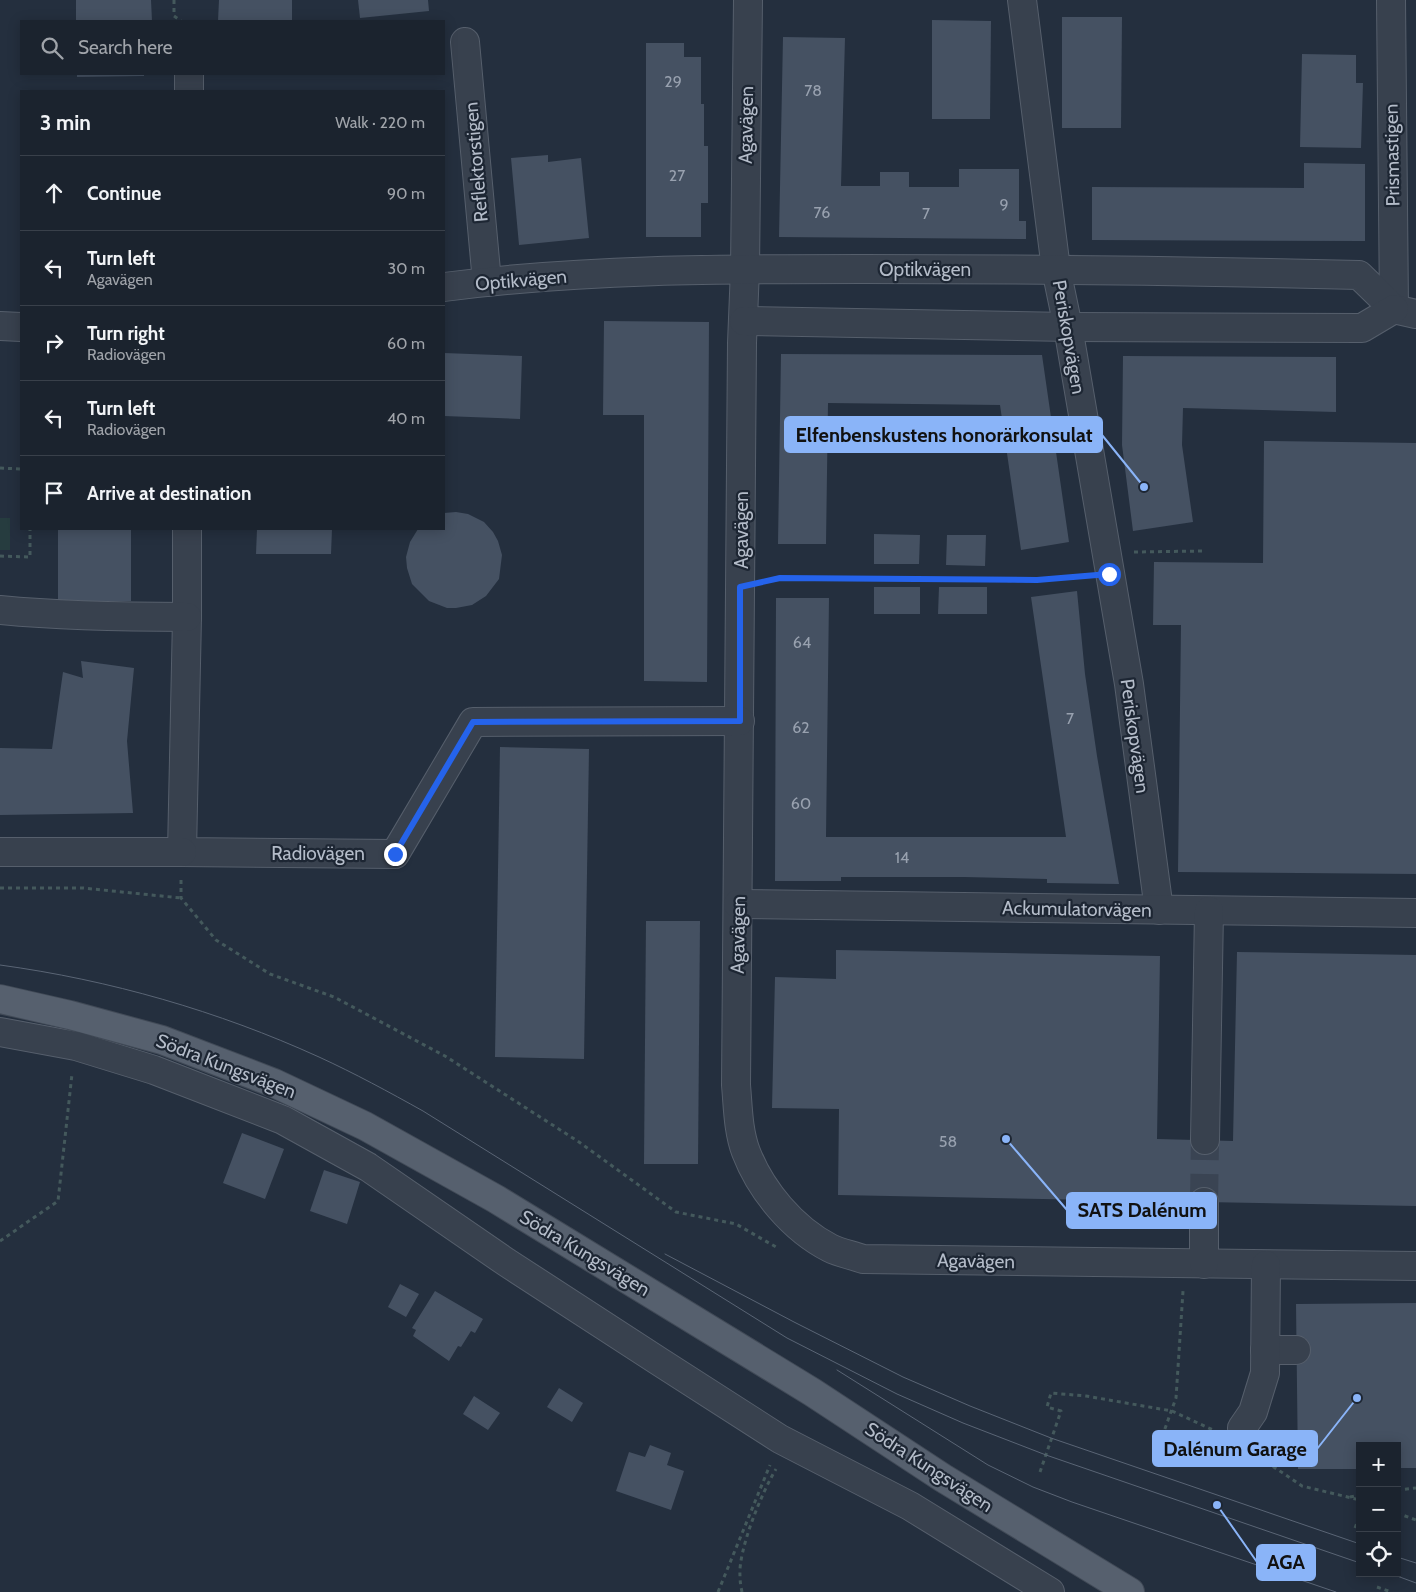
<!DOCTYPE html>
<meta charset="utf-8">
<style>
:root{--surface:#1b232e;--page:#282f3a;--text:#f1f3f6;--muted:#a0a4aa;--line:#39404a}
body{margin:0;font-family:Cabin,sans-serif;background:var(--page);color:var(--text)}
.controls{position:absolute;right:15px;bottom:15px;display:grid;overflow:hidden;border-radius:0px;box-shadow:0 2px 12px #0003}
.controls button{width:45px;height:45px;display:grid;place-items:center;padding:0;border:0;border-bottom:1px solid var(--line);background:var(--surface);color:var(--text);font:25px sans-serif}
.stop{position:absolute;width:15px;height:15px;margin:-11px;border:4px solid #2563eb;border-radius:50%;background:#fff}
.stop.end{background:#2563eb;border-color:#fff;box-shadow:0 1px 5px #0008}
.list{margin:0;padding:0;list-style:none}
h2{display:flex;justify-content:space-between;align-items:center;height:65px;margin:0;padding:0 20px;font-size:21px}
h2 small{font-size:16px;font-weight:400;color:var(--muted)}
.list li{display:grid;grid-template-columns:32px 1fr auto;gap:15px;align-items:center;box-sizing:border-box;height:75px;padding:0 20px;border-top:1px solid var(--line)}
.list b{display:block;font-size:19px;white-space:nowrap}
.list p{margin:0;font-size:16px;white-space:nowrap;color:var(--muted)}
.list em{font-size:16px;font-style:normal;color:var(--muted)}
.icon{flex:none;width:28px;height:28px;fill:none;stroke:currentColor;stroke-width:2;stroke-linecap:round;stroke-linejoin:round}
.map{position:relative;flex:none;width:1416px;height:1592px;overflow:hidden}
.search{position:absolute;background:var(--surface);box-shadow:0 2px 12px #0003;left:20px;top:20px;width:425px;height:55px;display:flex;align-items:center;gap:12px;box-sizing:border-box;padding:0 18px;border-radius:0px;color:var(--muted);font-size:19px}
.panel{position:absolute;background:var(--surface);box-shadow:0 2px 12px #0003;left:20px;top:90px;width:425px;height:440px;border-radius:0px}
.map>svg:first-child{display:block}
</style>
<div class="map">
<svg width="1416" height="1592" viewBox="0 0 1416 1592">
<rect width="100%" height="100%" fill="#242f3e"/>
<!-- green -->
<rect fill="#263c3f" x="0" y="518" width="10" height="32"/>
<!-- building -->
<g fill="#455162">
<polygon points="76,0 151,0 152,21 76,21"/>
<polygon points="219,0 292,0 292,21 218,21"/>
<polygon points="358,0 428,0 429,11 360,18"/>
<polygon points="1062,17 1122,17 1121,128 1062,128"/>
<polygon points="932,20 991,21 990,119 932,119"/>
<polygon points="783,37 845,38 841,186 880,186 880,172 909,172 909,187 959,187 959,169 1019,169 1019,221 1026,221 1026,239 779,237"/>
<polygon points="646,43 684,43 684,57 701,57 701,104 704,104 704,146 708,146 708,203 701,203 701,237 646,237"/>
<polygon points="1302,54 1356,55 1356,83 1363,83 1361,148 1300,147"/>
<polygon points="77,74 144,74 144,76 77,77"/>
<polygon points="548,155 548,162 581,158 589,238 519,245 511,158"/>
<polygon points="1304,163 1365,164 1365,241 1092,240 1092,187 1304,188"/>
<polygon points="604,321 709,322 707,682 644,681 644,415 603,415"/>
<polygon points="444,353 522,356 520,419 444,416"/>
<polygon points="781,354 1042,355 1069,542 1021,550 1000,405 828,403 826,544 778,544"/>
<polygon points="1123,356 1336,357 1336,412 1183,408 1182,445 1193,522 1133,531 1122,445"/>
<polygon points="1264,441 1416,443 1416,874 1178,872 1181,625 1153,625 1154,562 1263,563"/>
<polygon points="456,512 468,514 484,522 493,532 498,541 502,555 499,579 486,596 472,605 456,608 447,608 429,601 412,584 407,568 406,557 410,542 418,529 444,529 444,513"/>
<rect x="58" y="529" width="73" height="72"/>
<polygon points="257,529 332,529 331,554 256,554"/>
<polygon points="874,534 920,535 919,564 874,564"/>
<polygon points="947,535 986,535 985,566 946,565"/>
<rect x="874" y="587" width="46" height="27"/>
<polygon points="939,587 987,587 987,614 938,614"/>
<polygon points="1077,591 1085,674 1097,756 1119,884 1047,883 1047,879 964,877 841,877 841,881 775,881 776,598 829,598 826,837 1066,837 1031,597"/>
<polygon points="81,661 134,668 127,741 133,813 0,815 0,748 52,749 63,672 83,678"/>
<polygon points="500,747 589,749 584,1059 495,1057"/>
<polygon points="646,921 700,921 698,1164 644,1164"/>
<polygon points="836,950 1160,956 1157,1139 1233,1141 1237,952 1416,955 1416,1206 838,1195 839,1109 772,1108 775,977 836,979"/>
<polygon points="242,1133 284,1149 265,1199 223,1183"/>
<polygon points="324,1170 360,1182 347,1224 310,1211"/>
<polygon points="400,1284 419,1294 406,1317 388,1307"/>
<polygon points="435,1291 483,1319 475,1333 471,1331 461,1347 458,1346 449,1361 413,1336 416,1330 412,1328"/>
<polygon points="1416,1303 1416,1468 1397,1468 1397,1446 1360,1446 1360,1469 1298,1469 1296,1304"/>
<polygon points="559,1388 583,1403 572,1422 547,1407"/>
<polygon points="474,1396 500,1413 488,1430 463,1414"/>
<polygon points="650,1445 671,1453 667,1465 684,1471 671,1510 616,1491 629,1452 645,1457"/>
</g>
<g fill="none" stroke-linecap="round" stroke-linejoin="round">
<!-- minor-tunnel -->
<polyline stroke="#3a4453" stroke-width="28" stroke-dasharray="28 14" stroke-linecap="butt" points="1204,1202 1205,1140"/>
<defs>
<g id="minor">
<path d="M748,0L745,269L742,343L736,1085C738,1107 738,1131 746,1152C761,1191 793,1229 830,1248C840,1253 852,1255 863,1259L1416,1266"/>
<polyline points="1022,0 1056,269 1068,327 1129,684 1159,910"/>
<polyline points="1391,0 1394,309"/>
<polyline points="465,42 487,282"/>
<polyline points="189,91 189,74"/>
<path d="M444,287C582,269 723,269 862,269C1028,269 1194,271 1359,275L1394,309L1416,314"/>
<polyline points="744,321 1068,327 1362,328 1394,309"/>
<polyline points="0,326 21,327"/>
<polyline points="187,529 187,617 182,852 395,854 473,722 740,721"/>
<path d="M0,610C62,616 124,617 187,617"/>
<polyline points="0,852 182,852"/>
<polyline points="738,904 1416,913"/>
<polyline points="0,1032 76,1046 154,1070 283,1120 368,1167 506,1262 660,1362 780,1439 910,1506 1050,1592"/>
<polyline points="1205,1140 1209,911"/>
<polyline points="1204,1264 1204,1202"/>
<polyline points="1265,1350 1296,1350"/>
<polyline points="1242,1428 1253,1412 1265,1373 1266,1265"/>
</g>
<polyline id="major" points="0,999 70,1015 162,1040 274,1083 365,1126 496,1199 812,1392 943,1478 1130,1592"/>
</defs>
<!-- minor casing -->
<use href="#minor" stroke="#565f6c" stroke-width="30"/>
<!-- major casing -->
<use href="#major" stroke="#414a57" stroke-width="30"/>
<!-- path -->
<g stroke="#44595c" stroke-width="3" stroke-dasharray="4 4" stroke-linecap="butt">
<polyline points="174,0 174,16 181,21"/>
<polyline points="0,468 21,469"/>
<polyline points="1134,552 1204,551"/>
<polyline points="0,556 30,557 30,529"/>
<polyline points="768,581 780,578 1037,581 1081,576"/>
<polyline points="181,880 181,898 216,940 270,974 334,997 445,1056 579,1142 676,1212 736,1224 776,1247"/>
<polyline points="0,888 83,888 181,898"/>
<polyline points="0,1241 58,1201 72,1074"/>
<polyline points="1253,1453 1302,1486 1360,1500"/>
<polyline points="1154,1459 1176,1398 1183,1291"/>
<polyline points="1040,1472 1061,1411 1047,1407 1051,1393 1086,1396 1172,1411 1213,1430"/>
<polyline points="1397,1490 1416,1488"/>
<polyline points="1350,1497 1360,1495"/>
<polyline points="1397,1513 1416,1520"/>
<polyline points="1355,1528 1360,1515"/>
<polyline points="1377,1587 1391,1592"/>
<polyline points="718,1592 770,1465"/>
<path d="M742,1592C741,1587 740,1582 740,1576C738,1550 762,1492 776,1469"/>
</g>
<!-- minor -->
<use href="#minor" stroke="#38414e" stroke-width="28"/>
<!-- major -->
<use href="#major" stroke="#56606e" stroke-width="28"/>
<!-- tram -->
<g stroke="#5a6575" stroke-width="1">
<path d="M0,965C110,980 218,1011 319,1057C354,1073 389,1092 423,1111L787,1338L897,1394L963,1423L1046,1455L1360,1563"/>
<polyline points="665,1254 794,1322 903,1377 970,1406 1051,1438 1360,1544"/>
<polyline points="837,1370 988,1465 1033,1487 1072,1502 1336,1592"/>
<polyline points="1397,1557 1416,1563"/>
<polyline points="1389,1573 1416,1583"/>
</g>
</g>
<g fill="none" stroke-linecap="round" stroke-linejoin="round">
<!-- route -->
<polyline stroke="#2563eb" stroke-width="6" points="395,854 473,722 740,721 740,587 780,578 1037,580 1109,574"/>
</g>
<g text-anchor="middle" dominant-baseline="central" stroke-width="4.5" stroke-linejoin="round" paint-order="stroke">
<!-- number labels -->
<g font-size="16" fill="#98a1af">
<text x="673" y="81">29</text>
<text x="813" y="90">78</text>
<text x="677" y="175">27</text>
<text x="1004" y="204">9</text>
<text x="822" y="212">76</text>
<text x="926" y="213">7</text>
<text x="802" y="642">64</text>
<text x="1070" y="718">7</text>
<text x="801" y="727">62</text>
<text x="801" y="803">60</text>
<text x="902" y="857">14</text>
<text x="948" y="1141">58</text>
</g>
<!-- street labels -->
<g font-size="19" fill="#b4bcc9" stroke="#1d2633">
<text transform="translate(746 125) rotate(-89)">Agavägen</text>
<text transform="translate(1392 155) rotate(-91)">Prismastigen</text>
<text transform="translate(476 162) rotate(-95)">Reflektorstigen</text>
<text x="925" y="269">Optikvägen</text>
<text transform="translate(521 280) rotate(-5)">Optikvägen</text>
<text transform="translate(1069 337) rotate(80)">Periskopvägen</text>
<text transform="translate(741 530) rotate(-90)">Agavägen</text>
<text transform="translate(1135 736) rotate(82)">Periskopvägen</text>
<text x="318" y="853">Radiovägen</text>
<text transform="translate(1077 909) rotate(1)">Ackumulatorvägen</text>
<text transform="translate(738 935) rotate(-89)">Agavägen</text>
<text transform="translate(226 1066) rotate(21)">Södra Kungsvägen</text>
<text transform="translate(585 1253) rotate(31)">Södra Kungsvägen</text>
<text transform="translate(976 1261) rotate(1)">Agavägen</text>
<text transform="translate(929 1467) rotate(33)">Södra Kungsvägen</text>
</g>
</g>
<!-- callouts -->
<path fill="none" stroke="#8ab4f8" stroke-width="2" d="M1144 487L1102 435M1006 1139L1067 1210M1357 1398L1317 1449M1217 1505L1257 1562"/>
<g fill="#8ab4f8" stroke="#1d2633" stroke-width="2">
<circle cx="1144" cy="487" r="5"/>
<circle cx="1006" cy="1139" r="5"/>
<circle cx="1357" cy="1398" r="5"/>
<circle cx="1217" cy="1505" r="5"/>
</g>
<g fill="#8ab4f8" stroke="#8ab4f8" stroke-width="2">
<rect x="785" y="417" width="317" height="35" rx="5"/>
<rect x="1067" y="1193" width="149" height="35" rx="5"/>
<rect x="1153" y="1431" width="164" height="35" rx="5"/>
<rect x="1257" y="1545" width="58" height="35" rx="5"/>
</g>
<g font-size="20" text-anchor="middle" font-weight="bold" fill="#111">
<text x="944" y="442">Elfenbenskustens honorärkonsulat</text>
<text x="1142" y="1217">SATS Dalénum</text>
<text x="1235" y="1456">Dalénum Garage</text>
<text x="1286" y="1569">AGA</text>
</g>
</svg>
<div class="controls">
<button>+</button>
<button>−</button>
<button><svg class="icon" aria-label="locate" viewBox="0 0 24 24"><circle cx="12" cy="12" r="6"/><path d="M12 2v4M12 18v4M2 12h4M18 12h4"/></svg></button>
</div>
<div class="stop" style="left:1109px;top:574px"></div>
<div class="stop end" style="left:395px;top:854px"></div>
<div class="search"><svg class="icon" aria-label="search" viewBox="0 0 24 24"><circle cx="10" cy="10" r="6"/><path d="M15 15l6 6"/></svg>Search here</div>
<section class="panel">
<h2>3 min<small>Walk · 220 m</small></h2>
<ul class="list">
<li><svg class="icon" aria-label="ahead" viewBox="0 0 24 24"><path d="M12 20V5M6 11l6-6 6 6"/></svg><div><b>Continue</b></div><em>90 m</em></li>
<li><svg class="icon" aria-label="left" viewBox="0 0 24 24"><path d="M17 20v-9H6M10 6l-5 5 5 5"/></svg><div><b>Turn left</b><p>Agavägen</p></div><em>30 m</em></li>
<li><svg class="icon" aria-label="right" viewBox="0 0 24 24"><path d="M7 20v-9h11M14 6l5 5-5 5"/></svg><div><b>Turn right</b><p>Radiovägen</p></div><em>60 m</em></li>
<li><svg class="icon" aria-label="left" viewBox="0 0 24 24"><path d="M17 20v-9H6M10 6l-5 5 5 5"/></svg><div><b>Turn left</b><p>Radiovägen</p></div><em>40 m</em></li>
<li><svg class="icon" aria-label="arrive" viewBox="0 0 24 24"><path d="M6 21V4h12l-3 4 3 4H6"/></svg><div><b>Arrive at destination</b></div></li>
</ul>
</section>
</div>
